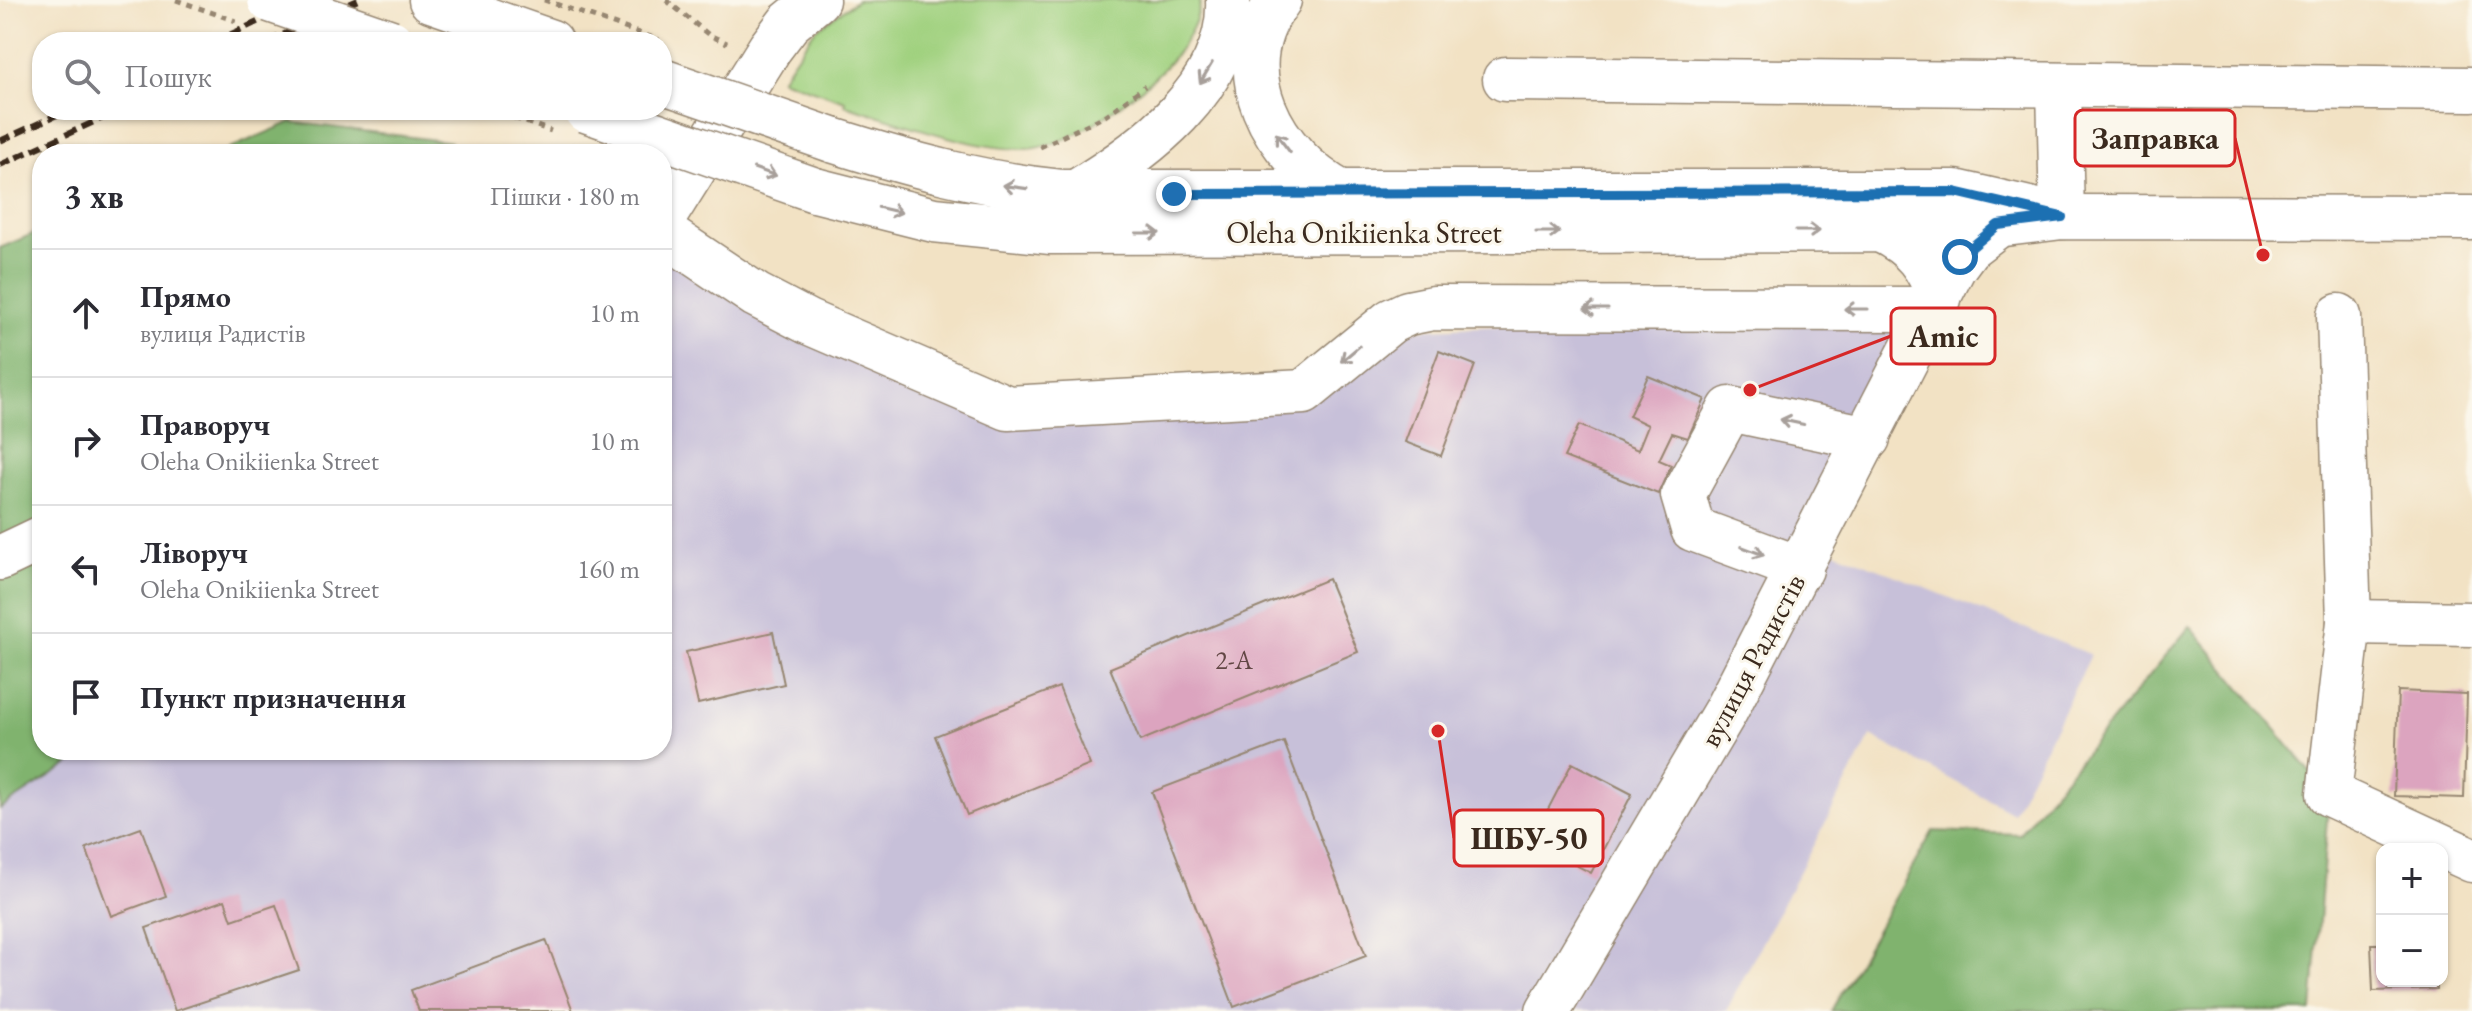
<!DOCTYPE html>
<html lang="uk">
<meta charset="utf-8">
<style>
:root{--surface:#fff;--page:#f7f7f7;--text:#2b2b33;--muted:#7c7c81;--line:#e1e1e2}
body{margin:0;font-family:"EB Garamond",serif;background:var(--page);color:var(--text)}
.controls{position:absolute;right:24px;bottom:24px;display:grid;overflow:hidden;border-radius:16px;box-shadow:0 2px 6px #0004}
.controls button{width:72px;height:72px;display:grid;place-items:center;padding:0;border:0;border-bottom:2px solid var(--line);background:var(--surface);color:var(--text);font:40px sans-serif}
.stop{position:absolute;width:24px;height:24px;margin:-18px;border:6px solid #1f6fb2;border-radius:50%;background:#fff}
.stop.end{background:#1f6fb2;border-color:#fff;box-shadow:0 2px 8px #0008}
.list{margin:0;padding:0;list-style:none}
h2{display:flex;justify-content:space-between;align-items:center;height:104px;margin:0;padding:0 32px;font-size:34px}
h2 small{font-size:26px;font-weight:400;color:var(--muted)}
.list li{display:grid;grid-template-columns:52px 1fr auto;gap:24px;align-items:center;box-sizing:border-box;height:128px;padding:0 32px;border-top:2px solid var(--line)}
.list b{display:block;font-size:30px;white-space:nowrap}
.list p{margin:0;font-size:26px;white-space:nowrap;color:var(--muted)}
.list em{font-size:26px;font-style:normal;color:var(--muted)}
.icon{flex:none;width:44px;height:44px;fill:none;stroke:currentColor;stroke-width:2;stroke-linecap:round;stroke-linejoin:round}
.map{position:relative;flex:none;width:2472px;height:1011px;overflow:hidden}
.search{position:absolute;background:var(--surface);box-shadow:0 2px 6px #0004;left:32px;top:32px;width:640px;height:88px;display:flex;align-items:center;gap:20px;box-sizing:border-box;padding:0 28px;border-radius:32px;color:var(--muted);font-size:30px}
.panel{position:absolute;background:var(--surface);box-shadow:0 2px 6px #0004;left:32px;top:144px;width:640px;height:616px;border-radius:32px}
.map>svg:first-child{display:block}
</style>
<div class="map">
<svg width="2472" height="1011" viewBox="0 0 2472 1011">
<rect width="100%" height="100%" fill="#fbf7ec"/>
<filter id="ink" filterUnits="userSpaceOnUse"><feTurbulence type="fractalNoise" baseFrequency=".0125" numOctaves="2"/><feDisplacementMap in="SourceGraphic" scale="16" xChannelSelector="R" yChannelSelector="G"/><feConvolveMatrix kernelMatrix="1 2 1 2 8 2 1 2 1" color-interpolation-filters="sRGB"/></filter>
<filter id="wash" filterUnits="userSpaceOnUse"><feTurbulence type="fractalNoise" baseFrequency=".006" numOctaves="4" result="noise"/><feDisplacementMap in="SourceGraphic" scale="32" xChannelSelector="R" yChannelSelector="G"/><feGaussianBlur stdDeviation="1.8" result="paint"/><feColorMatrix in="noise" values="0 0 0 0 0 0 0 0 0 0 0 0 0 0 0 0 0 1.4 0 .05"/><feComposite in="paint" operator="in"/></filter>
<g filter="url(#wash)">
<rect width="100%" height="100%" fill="#f2e2c4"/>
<!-- industrial -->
<polygon fill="#c7c0d9" points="662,232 1008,408 1304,392 1378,331 1934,309 1815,543 2091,655 2013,813 1871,736 1726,1011 0,1011 0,809 91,750 662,750"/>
<!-- green -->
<path fill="#a0d17f" stroke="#6e7e4e" stroke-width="2" d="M857,0H1201C1196,36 1168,67 1141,89C1111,113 1073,142 1035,148C984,155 895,120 845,105V101L781,79L814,31Z"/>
<!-- forest -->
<g fill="#80b36e" stroke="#5e6e46" stroke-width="2">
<polygon points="291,122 451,142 451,154 217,154"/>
<polygon points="42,230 42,750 91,750 0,809 0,248"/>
<polygon points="2190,626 2329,794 2312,1011 1831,1011 1933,831 2019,834"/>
</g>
<g id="blocks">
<!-- building -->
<g fill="#dca4bf">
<polygon points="1439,351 1475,365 1441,456 1405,442"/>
<polygon points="1648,376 1705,399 1688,438 1672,433 1659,460 1671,465 1658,494 1564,457 1579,425 1638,450 1648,425 1629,416"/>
<polygon points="1328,579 1358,652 1140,741 1110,668"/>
<polygon points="773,632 784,684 698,704 686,652"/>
<polygon points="1059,687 1090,765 967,815 935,736"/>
<polygon points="2398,691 2467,694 2464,798 2394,796"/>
<polygon points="1284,742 1366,956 1234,1007 1152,792"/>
<polygon points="1572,763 1632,794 1591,873 1531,842"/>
<polygon points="141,828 166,896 111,916 86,848"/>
<polygon points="225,900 232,920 276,905 299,970 175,1011 146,928"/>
<polygon points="546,940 573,1011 419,1011 411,990"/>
<polygon points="2371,944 2382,944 2382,981 2437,981 2437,989 2373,991"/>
</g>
</g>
</g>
<g filter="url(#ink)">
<use href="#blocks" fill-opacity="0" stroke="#968671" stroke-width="2"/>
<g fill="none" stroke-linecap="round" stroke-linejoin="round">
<defs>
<g id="minor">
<polyline points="1505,79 2472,89"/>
<polyline points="2059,87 2062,217"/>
<polyline points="662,220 770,48 789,23 817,0"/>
<path d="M1882,231C1913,246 1929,266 1939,299"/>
<polyline points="662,232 756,295 808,322 1008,408 1304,392 1391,321 1408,313 1433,308 1934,309"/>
<polyline points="2339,316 2349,622 2329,794 2472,860"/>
<polyline points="0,558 42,538"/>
<polyline points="1801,569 1693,529 1683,495 1730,409 1868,438"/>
<polyline points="2349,622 2472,624"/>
<polyline points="1548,1011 1726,710 1954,267 1968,248 1998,225"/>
</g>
<g id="major">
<polyline points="431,0 551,42"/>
<path d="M1279,0C1225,70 1273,156 1342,193"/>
<path d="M832,140C908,164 982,184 1061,192H1955L2033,210"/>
<polyline points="815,190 934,220 1051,232 1955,230 2062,217 2472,218"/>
<path d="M1076,192C1142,152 1232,88 1228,0"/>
</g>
</defs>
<!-- minor casing -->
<use href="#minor" stroke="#968671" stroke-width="47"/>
<!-- major casing -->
<use href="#major" stroke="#968671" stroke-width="47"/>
<!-- path -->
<g stroke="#968671" stroke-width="5" stroke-dasharray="6 6" stroke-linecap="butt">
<polyline points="666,0 709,35 727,43"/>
<polyline points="492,110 551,131"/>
<polyline points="1040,147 1105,116 1145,86"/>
</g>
<!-- minor -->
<use href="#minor" stroke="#fff" stroke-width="44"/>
<!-- major -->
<use href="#major" stroke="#fff" stroke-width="44"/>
<!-- rail -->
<g stroke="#3b2a1e" stroke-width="6" stroke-dasharray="12 6" stroke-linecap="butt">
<polyline points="214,42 305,0"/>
<polyline points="267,42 358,0"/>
<polyline points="0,141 68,110"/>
<polyline points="0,165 120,110"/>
</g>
<defs>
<g id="major-bridge">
<polyline points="270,0 391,42"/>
<polyline points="662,81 832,140"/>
<polyline points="586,110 815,190"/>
</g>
</defs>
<!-- major-bridge casing -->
<use href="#major-bridge" stroke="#968671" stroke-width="47" stroke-linecap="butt"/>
<!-- path-bridge -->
<g stroke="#968671" stroke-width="5" stroke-dasharray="6 6" stroke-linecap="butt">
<polyline points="176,0 236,21"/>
<polyline points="544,0 659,40"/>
</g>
<!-- major-bridge -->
<use href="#major-bridge" stroke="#fff" stroke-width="44"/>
</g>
<!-- one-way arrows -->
<defs><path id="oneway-shaft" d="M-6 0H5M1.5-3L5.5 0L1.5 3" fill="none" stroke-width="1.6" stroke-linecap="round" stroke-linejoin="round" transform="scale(2)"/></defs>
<g stroke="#a79f9a">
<use href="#oneway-shaft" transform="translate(1206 73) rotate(121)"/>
<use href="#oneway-shaft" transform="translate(1283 143) rotate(-127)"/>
<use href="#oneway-shaft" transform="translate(765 172) rotate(19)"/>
<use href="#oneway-shaft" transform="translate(1015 187) rotate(-172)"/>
<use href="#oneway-shaft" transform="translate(890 210) rotate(13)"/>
<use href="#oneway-shaft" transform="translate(1808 231)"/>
<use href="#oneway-shaft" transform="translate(1548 232)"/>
<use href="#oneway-shaft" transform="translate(1148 233)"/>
<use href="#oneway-shaft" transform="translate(1596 309) rotate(-180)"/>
<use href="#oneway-shaft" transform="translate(1856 309) rotate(-180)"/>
<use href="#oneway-shaft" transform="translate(1350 354) rotate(140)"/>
<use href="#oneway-shaft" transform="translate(1792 422) rotate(-168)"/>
<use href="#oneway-shaft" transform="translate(1753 551) rotate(21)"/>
</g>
</g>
<g fill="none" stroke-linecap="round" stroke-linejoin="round" filter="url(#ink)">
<!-- route -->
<polyline stroke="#1f6fb2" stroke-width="10" points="1174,194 1955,192 2062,217 1998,225 1960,257"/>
</g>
<g text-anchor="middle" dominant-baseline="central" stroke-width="6" stroke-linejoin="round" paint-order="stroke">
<!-- number labels -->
<g font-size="26" fill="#634846">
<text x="1234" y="660">2-А</text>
</g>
<!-- street labels -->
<g font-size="30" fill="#3b2a1e" stroke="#fbf7ec">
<text x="1364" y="232">Oleha Onikiienka Street</text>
<text transform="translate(1752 660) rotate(-62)">вулиця Радистів</text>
</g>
</g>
<!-- callouts -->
<path fill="none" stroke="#d62828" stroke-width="3" d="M2263 255L2235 138M1750 390L1891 336M1438 731L1454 838"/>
<g fill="#d62828" stroke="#fbf7ec" stroke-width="3">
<circle cx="2263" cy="255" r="8"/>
<circle cx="1750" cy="390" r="8"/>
<circle cx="1438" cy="731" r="8"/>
</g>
<g fill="#fbf7ec" stroke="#d62828" stroke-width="3">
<rect x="2075" y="110" width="160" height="56" rx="8"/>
<rect x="1891" y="308" width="104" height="56" rx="8"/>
<rect x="1454" y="810" width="149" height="56" rx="8"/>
</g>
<g font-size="32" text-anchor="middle" font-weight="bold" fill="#3b2a1e">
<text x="2155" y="149">Заправка</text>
<text x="1943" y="347">Amic</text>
<text x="1529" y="849">ШБУ-50</text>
</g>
</svg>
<div class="controls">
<button>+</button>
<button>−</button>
</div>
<div class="stop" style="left:1960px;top:257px"></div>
<div class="stop end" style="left:1174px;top:194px"></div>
<div class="search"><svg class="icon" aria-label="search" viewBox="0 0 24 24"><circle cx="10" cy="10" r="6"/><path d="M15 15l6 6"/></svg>Пошук</div>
<section class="panel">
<h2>3 хв<small>Пішки · 180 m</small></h2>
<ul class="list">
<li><svg class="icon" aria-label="ahead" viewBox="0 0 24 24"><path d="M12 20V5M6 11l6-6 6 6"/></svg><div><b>Прямо</b><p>вулиця Радистів</p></div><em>10 m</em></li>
<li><svg class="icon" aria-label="right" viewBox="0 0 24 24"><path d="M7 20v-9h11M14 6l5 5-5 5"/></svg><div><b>Праворуч</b><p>Oleha Onikiienka Street</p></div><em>10 m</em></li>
<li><svg class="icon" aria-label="left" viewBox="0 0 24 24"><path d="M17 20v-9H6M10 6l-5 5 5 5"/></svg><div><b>Ліворуч</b><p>Oleha Onikiienka Street</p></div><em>160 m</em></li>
<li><svg class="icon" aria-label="arrive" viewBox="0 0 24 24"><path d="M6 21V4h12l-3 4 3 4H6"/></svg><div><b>Пункт призначення</b></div></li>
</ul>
</section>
</div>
